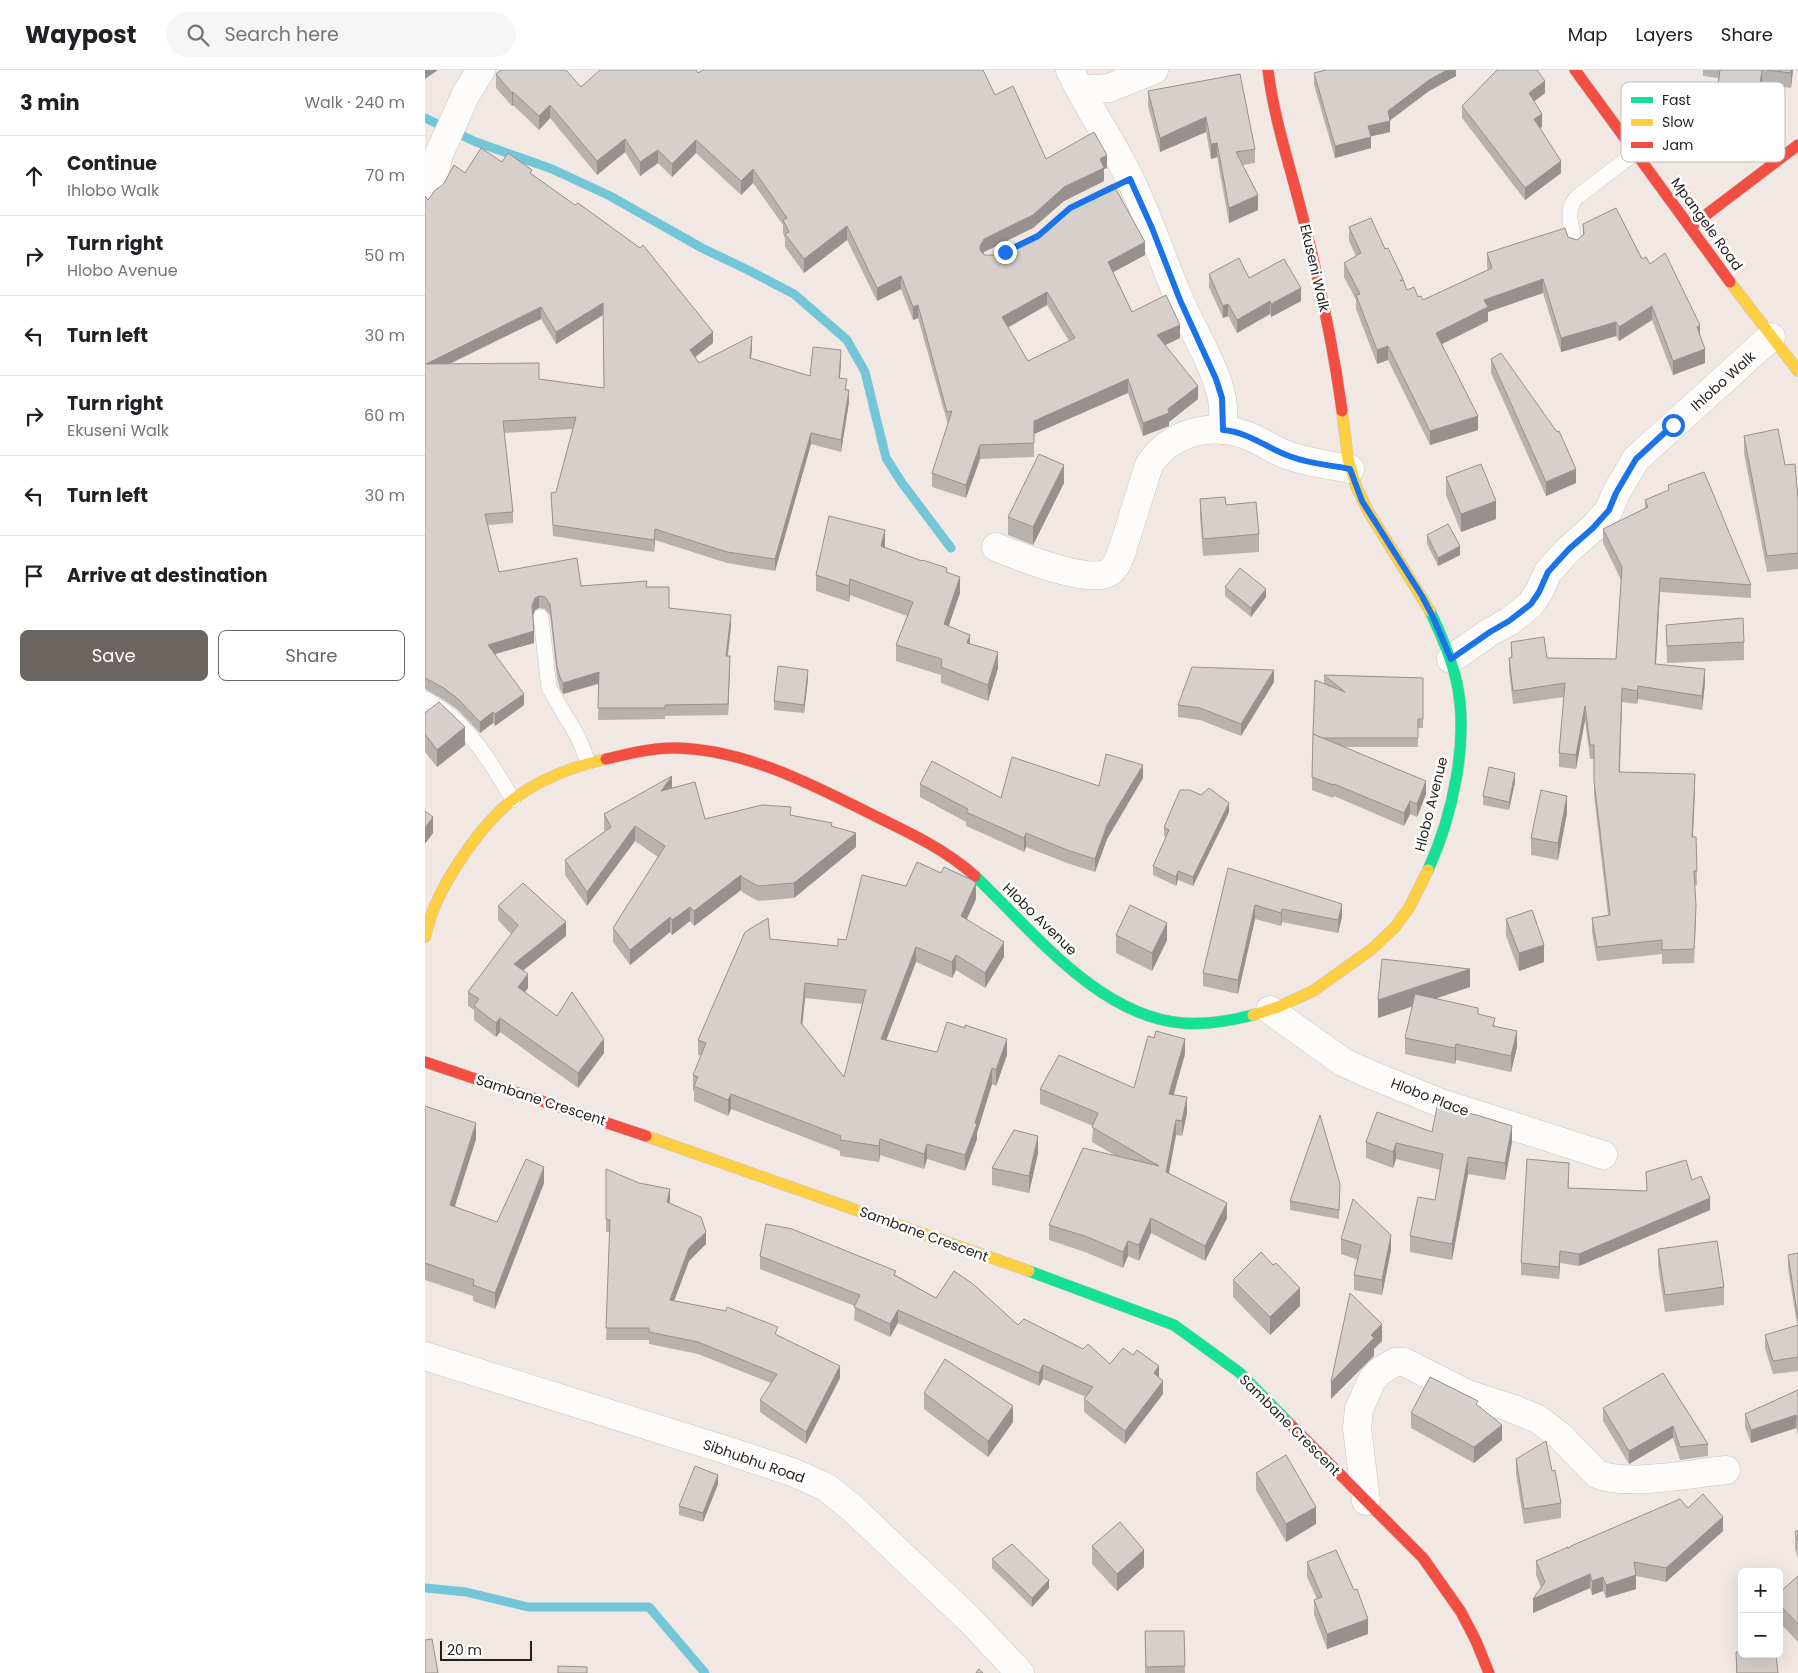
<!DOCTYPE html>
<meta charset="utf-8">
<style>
:root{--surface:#fff;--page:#f6f6f6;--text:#202124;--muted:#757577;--line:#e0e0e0;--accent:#6c6561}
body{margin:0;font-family:Poppins,sans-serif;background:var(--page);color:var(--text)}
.controls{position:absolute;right:15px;bottom:15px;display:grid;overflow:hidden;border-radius:8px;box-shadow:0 5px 20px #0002}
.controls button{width:45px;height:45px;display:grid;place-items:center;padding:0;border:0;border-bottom:1px solid var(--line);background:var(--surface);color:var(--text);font:25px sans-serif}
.scale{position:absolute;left:15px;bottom:12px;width:92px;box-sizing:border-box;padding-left:5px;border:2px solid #251f1b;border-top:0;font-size:14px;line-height:18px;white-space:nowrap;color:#251f1b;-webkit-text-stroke:4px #fff;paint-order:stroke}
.stop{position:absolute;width:15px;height:15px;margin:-11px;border:4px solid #1a73e8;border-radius:50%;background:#fff}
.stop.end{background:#1a73e8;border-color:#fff;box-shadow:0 1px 5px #0008}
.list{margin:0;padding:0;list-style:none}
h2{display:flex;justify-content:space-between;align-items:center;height:65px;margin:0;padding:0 20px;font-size:21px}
h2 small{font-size:16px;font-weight:400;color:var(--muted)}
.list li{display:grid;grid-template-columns:32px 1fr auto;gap:15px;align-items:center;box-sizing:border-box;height:80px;padding:0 20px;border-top:1px solid var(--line)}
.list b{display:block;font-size:19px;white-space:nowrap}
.list p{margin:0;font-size:16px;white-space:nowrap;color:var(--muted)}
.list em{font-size:16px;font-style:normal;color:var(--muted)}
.actions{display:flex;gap:10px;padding:15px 20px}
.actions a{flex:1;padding:11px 0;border:1px solid var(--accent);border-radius:8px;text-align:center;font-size:18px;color:var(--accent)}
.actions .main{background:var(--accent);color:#fff}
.icon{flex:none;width:28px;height:28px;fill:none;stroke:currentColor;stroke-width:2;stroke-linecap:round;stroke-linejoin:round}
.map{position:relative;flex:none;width:1373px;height:1603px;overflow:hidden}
header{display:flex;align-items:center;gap:30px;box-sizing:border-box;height:70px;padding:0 25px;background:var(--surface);border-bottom:1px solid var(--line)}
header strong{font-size:24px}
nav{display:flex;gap:28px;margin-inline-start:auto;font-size:18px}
.search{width:350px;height:45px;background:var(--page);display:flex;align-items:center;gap:12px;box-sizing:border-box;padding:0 18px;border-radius:28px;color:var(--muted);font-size:19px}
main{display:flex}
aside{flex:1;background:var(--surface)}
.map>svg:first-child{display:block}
</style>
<header>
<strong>Waypost</strong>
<div class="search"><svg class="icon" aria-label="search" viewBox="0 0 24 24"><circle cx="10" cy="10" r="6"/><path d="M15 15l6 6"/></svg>Search here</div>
<nav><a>Map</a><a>Layers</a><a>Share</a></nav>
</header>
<main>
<aside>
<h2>3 min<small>Walk · 240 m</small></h2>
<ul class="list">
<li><svg class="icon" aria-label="ahead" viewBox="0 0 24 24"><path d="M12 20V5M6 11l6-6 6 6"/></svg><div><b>Continue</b><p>Ihlobo Walk</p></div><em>70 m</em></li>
<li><svg class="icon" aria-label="right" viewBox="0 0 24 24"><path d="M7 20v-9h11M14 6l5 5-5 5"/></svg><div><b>Turn right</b><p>Hlobo Avenue</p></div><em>50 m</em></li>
<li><svg class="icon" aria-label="left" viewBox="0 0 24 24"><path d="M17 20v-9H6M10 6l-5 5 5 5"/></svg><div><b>Turn left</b></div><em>30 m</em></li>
<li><svg class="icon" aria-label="right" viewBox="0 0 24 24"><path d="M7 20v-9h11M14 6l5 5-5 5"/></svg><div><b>Turn right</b><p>Ekuseni Walk</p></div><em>60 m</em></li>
<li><svg class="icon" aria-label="left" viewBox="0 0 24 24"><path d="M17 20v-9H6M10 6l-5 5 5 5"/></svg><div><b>Turn left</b></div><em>30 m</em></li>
<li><svg class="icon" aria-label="arrive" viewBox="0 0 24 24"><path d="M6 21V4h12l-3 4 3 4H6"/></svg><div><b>Arrive at destination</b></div></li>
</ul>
<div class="actions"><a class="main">Save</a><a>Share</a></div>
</aside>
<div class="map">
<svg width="1373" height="1603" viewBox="0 0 1373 1603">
<rect width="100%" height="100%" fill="#f1e8e3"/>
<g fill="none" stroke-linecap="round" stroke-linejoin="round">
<!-- stream -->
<g stroke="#72c6d8" stroke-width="9">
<polyline points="0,48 51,72 127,99 185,126 277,178 323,200 369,224 422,270 440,302 461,388 477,413 526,478"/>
<polyline points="0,1518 41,1522 103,1537 224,1537 280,1603"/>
</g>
<defs>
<g id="lane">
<path d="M1150,175C1147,158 1139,141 1152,127L1211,82"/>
<polyline points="116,547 124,618 153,667 163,692"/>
<path d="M0,629C40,649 66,692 88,730"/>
</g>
<g id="street">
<path d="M645,0C662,37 686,70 704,107C724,147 737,190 755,231C768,261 791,297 797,329C799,339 798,350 798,360"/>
<polyline points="655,20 684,18 729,0"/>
<polyline points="6,116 14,84 41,24 56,0"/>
<path d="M571,477C592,486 663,514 683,503C690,499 693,491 696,484L724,395C746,361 789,351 826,367C840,373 853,383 868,387C886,393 906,395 925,399"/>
<polyline points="1026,589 1065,562 1085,551 1106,534 1114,522 1123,502 1144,479 1168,458 1184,440 1191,423 1211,389 1346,267"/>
<polyline points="845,940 918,992 942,1003 1013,1032 1178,1085"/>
<polyline points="0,1286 307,1382 367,1402 401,1417 427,1438 545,1550 595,1603"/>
<path d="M941,1431L932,1358L934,1339L947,1310L954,1302L970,1292H979L989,1297L1042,1324L1086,1338L1113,1349L1135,1366L1172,1404C1200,1417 1268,1403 1301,1400"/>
</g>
<g id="fast">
<path d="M1003,800C1028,745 1045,668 1031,609C1025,585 1015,562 1005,541"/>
<path d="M550,806C606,859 673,946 757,953C781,955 805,951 828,945"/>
<polyline points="604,1201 749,1255 815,1303 864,1353"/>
</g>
<g id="slow">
<polyline points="1305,212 1373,301"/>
<polyline points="917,341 923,389 931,416 943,441 1005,541"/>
<path d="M0,867C3,857 5,847 9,838C24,802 59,751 90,728C116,709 150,696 181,689"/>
<polyline points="828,945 853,937 888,921 947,879 970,857 984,838 1003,800"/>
<polyline points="221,1066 604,1201"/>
</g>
<g id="jam">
<path d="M843,0C849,49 865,96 877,144C894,209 908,274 917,341"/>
<polyline points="1150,0 1305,212"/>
<polyline points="1265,157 1373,75"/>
<path d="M181,689C202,684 231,677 252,678C323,680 390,716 452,747C487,764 521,780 550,806"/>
<polyline points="0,992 221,1066"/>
<polyline points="864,1353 998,1488 1036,1542 1051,1571 1064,1603"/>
</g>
</defs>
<!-- lane casing -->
<use href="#lane" stroke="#cbc4bf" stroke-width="16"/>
<!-- street casing -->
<use href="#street" stroke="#cbc4bf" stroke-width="29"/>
<!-- fast casing -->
<use href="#fast" stroke="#cbc4bf" stroke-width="12"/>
<!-- slow casing -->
<use href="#slow" stroke="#cbc4bf" stroke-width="12"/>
<!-- jam casing -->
<use href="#jam" stroke="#cbc4bf" stroke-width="12"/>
<!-- lane -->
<use href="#lane" stroke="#fdfcfb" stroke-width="15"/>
<!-- street -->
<use href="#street" stroke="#fdfcfb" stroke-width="28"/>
<!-- fast -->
<use href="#fast" stroke="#16e098" stroke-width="11"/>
<!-- slow -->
<use href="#slow" stroke="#ffcf43" stroke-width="11"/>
<!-- jam -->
<use href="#jam" stroke="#f24e42" stroke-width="11"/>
</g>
<!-- wall -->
<g fill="#b8b2af" fill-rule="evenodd">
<polygon points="1031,0 1031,6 1004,21 965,50 965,62 946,66 946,78 910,88 889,15 889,3"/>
<polygon points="1278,0 1368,0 1366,18 1337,14 1333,43 1292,35 1292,21 1294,8 1278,6"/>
<path d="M273,3L570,25L621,89L682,98L679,99V111L639,131L608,158L559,182L558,184L559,185H720L688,202L707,242L755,268L740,275L773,329L744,352V356L718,366L703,323L609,364V387L555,389L541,428L507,417V403L523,355L493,248L488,250L476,219L452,231L422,170L379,203L360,177V169L358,163V155L328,113L316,125L271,83L247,107L233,93L215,106L200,82L172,105L125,48L114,60L88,35L87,36L71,18V4L156,17ZM622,235L644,271L603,291L583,257Z"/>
<polygon points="815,4 830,79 830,93 818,95 833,140 804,153 792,87 786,89 781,62 735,82 723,36 723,21"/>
<polygon points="1120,23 1109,32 1117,57 1115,58 1136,103 1100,130 1037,48 1037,36"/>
<path d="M77,92L107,105L288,273L270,287L274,293L327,277L326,288L385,306L416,291L415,308L422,320L424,332L416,382L386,374L350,501L302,493L230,470L229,482L128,466L126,423L131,422L148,359L79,363L88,442V453L63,455L74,502L156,516L222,517L244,538L306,556L303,586L305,598L303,645L240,646V649L173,650L174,614L138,624L135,619L132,608L125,545L120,539L114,538L110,540L108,545L109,573L70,584L99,635L70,656L68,653L55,663L33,640L19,630L0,619V126L3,130L40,103ZM178,245L179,318L114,309L25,294L116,249L131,274Z"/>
<polygon points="1158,154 1225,194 1275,266 1280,293 1248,305 1227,250 1194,271 1191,266 1136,282 1118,223 1063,242 1063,251 1017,274 1053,360 1005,375 963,290 952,294 931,239 931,230 919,207 919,193 931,186 924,171 924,157 960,179 978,210 982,220 998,230 1063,200 1062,197 1062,183 1143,167 1152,170 1158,165"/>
<polygon points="784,204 824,208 876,231 846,247 845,244 812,263 803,246 798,248 784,217"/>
<polygon points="1066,289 1132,362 1151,413 1121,426 1066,303"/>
<polygon points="1319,366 1360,395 1373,428 1373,499 1342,502 1319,383"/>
<polygon points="1021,407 1071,449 1036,462 1021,425"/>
<polygon points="639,413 608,475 583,465 583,447"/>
<polygon points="1243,415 1326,515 1326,528 1235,522 1231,594 1280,613 1277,640 1213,629 1212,634 1197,632 1195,702 1270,718 1268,767 1271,767 1272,815 1269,815 1271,850 1269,893 1237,894 1237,884 1172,891 1167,862 1167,848 1183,845 1169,725 1169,689 1165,689 1160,650 1151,699 1134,697 1134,683 1139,627 1088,634 1084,601 1084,588 1086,587 1086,572 1122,588 1191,589 1196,510 1178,473 1178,459 1220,439 1220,430 1243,421"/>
<polygon points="775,429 834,464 834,482 778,486 775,446"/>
<polygon points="1002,465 1035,485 1013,496 1002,474"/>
<polygon points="460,476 459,477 522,503 535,523 523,556 545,573 573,598 563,631 516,613 516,605 471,591 471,575 482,546 425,525 424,532 391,521 391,505"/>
<polygon points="800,517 841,527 826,547 800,526"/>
<polygon points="1241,555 1319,572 1319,590 1242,593"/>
<polygon points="899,605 998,608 998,658 993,658 993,677 918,677 1001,724 992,747 985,744 979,756 909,726 908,728 887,720 887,707 899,613"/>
<polygon points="383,609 379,643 349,640 349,631"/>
<polygon points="849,612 816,666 775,650 753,647 753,635"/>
<polygon points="0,643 40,675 12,697 0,682"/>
<polygon points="718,708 682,769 670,802 642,793 601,777 599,782 541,756 541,752 495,727 495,714 576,728 674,716"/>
<polygon points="1090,712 1084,740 1058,735 1058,726"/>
<polygon points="247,718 280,749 366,745 407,756 431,777 369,828 333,831 317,822 316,820 269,856 265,851 247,865 245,862 205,895 188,872 188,858 233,787 210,771 162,836 140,805 140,790 180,761 179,759 179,744"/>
<polygon points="804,742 768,816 753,810 751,816 728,805 728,796 741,767 739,766 739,757"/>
<polygon points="1142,743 1133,790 1106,785 1106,768"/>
<polygon points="803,798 917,847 913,863 857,852 856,856 830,849 813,924 778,916 778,903"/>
<path d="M481,816L551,829L542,849L579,887L560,918L531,900L527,908L491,892L461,970L512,982L582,985L571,1016L567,1014L552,1063V1069L540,1101L502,1089L499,1099L455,1085L454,1092L415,1086V1081L306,1039L303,1046L269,1031V1021H268V1005L276,986L273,985V970L345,869L413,876L421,870ZM380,928L437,934L419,1007L377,955Z"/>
<polygon points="73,836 141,866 98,900 103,918 100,922 179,983 153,1018 75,962 71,967 49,950 49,940 43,936 43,922 86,864 73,850"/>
<polygon points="1081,849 1119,892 1094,901 1081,866"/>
<polygon points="691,865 742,870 727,901 691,883"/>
<polygon points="1045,917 1010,928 1053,944 1070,956 1092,977 1086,1002 1031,990 1030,994 980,984 980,968 987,936 953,948 953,930"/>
<polygon points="760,984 749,1025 762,1043 757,1066 751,1065 744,1103 802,1148 780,1191 726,1163 714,1191 703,1186 698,1198 660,1182 624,1170 624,1155 691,1086 667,1072 668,1056 615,1034 615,1019 709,1018"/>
<polygon points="0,1036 51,1069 29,1137 72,1152 119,1113 70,1239 48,1231 48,1226 0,1210"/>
<polygon points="1037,1042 1087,1072 1080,1110 1043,1104 1027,1190 985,1182 985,1166 1010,1130 1015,1100 971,1089 968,1098 941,1088 941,1072 1007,1062"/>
<polygon points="613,1083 604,1123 567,1115 567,1098"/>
<polygon points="181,1099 245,1131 244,1133 281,1174 264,1191 249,1231 353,1265 415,1308 381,1374 335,1342 335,1330 346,1313 273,1284 224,1274 224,1270 181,1270 185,1162 181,1162"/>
<polygon points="1221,1102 1267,1110 1285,1140 1154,1196 1135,1193 1134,1209 1096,1205 1096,1193 1144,1105 1144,1118 1222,1121"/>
<polygon points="915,1123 914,1149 865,1140 865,1131"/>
<polygon points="916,1169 966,1180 957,1225 929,1220 929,1205 933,1190 916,1184"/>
<polygon points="1233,1179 1299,1217 1299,1235 1240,1242 1233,1196"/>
<polygon points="1373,1183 1373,1301 1348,1304 1340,1278 1340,1265 1372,1255 1363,1198 1363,1185"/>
<polygon points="335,1186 471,1205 511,1228 593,1255 685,1294 734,1308 738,1324 700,1374 659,1342 659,1329 661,1327 618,1309 614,1316 473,1253 465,1267 429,1250 430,1236 335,1199"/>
<polygon points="848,1195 875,1236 845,1265 808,1227 808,1210"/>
<polygon points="1238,1303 1283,1374 1283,1386 1255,1390 1248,1368 1204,1394 1178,1351 1178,1338"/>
<polygon points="1373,1320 1373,1365 1371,1358 1326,1373 1320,1357 1320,1344"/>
<polygon points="499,1323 588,1352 563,1387 499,1339"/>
<polygon points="1053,1336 1077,1370 1049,1393 986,1358 986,1343"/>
<polygon points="1091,1389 1127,1401 1136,1433 1136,1448 1099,1454 1091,1404"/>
<polygon points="831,1403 891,1454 861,1472 831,1420"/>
<polygon points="293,1414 278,1452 254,1445 254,1436"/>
<polygon points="1263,1438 1298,1461 1241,1512 1211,1506 1211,1519 1181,1528 1178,1521 1167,1525 1165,1518 1108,1543 1116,1518 1111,1505 1111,1491"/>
<polygon points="1373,1460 1373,1488 1370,1479 1370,1462"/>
<polygon points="667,1476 719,1497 692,1521 667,1494"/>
<polygon points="567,1489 624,1518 607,1537 567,1498"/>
<polygon points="882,1492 943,1564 902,1579 889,1545 889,1530 892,1529 882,1507"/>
<polygon points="1373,1506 1373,1572 1354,1552 1354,1523"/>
<polygon points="720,1561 759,1561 760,1603 720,1603"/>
<polygon points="1311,1582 1353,1603 1311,1603"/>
</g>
<!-- shaded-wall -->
<g fill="#96918e">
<polygon points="0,0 13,0 0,9"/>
<polygon points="1022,0 1031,0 1031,6 1004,21 963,52 963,41 1004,10"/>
<polygon points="1337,0 1337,14 1333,43 1333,29"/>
<polygon points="1366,0 1368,0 1366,18"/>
<polygon points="1120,11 1120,23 1104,35 1104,23"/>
<polygon points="88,22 88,35 87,36 87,23"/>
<polygon points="125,35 125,48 114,60 114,46"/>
<polygon points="1117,44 1117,57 1109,61 1109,49"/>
<polygon points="781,47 781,62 735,82 735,68"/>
<polygon points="965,51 965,62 943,67 943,56"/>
<polygon points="946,67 946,78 910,88 910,76"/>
<polygon points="200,69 200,82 172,105 172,91"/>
<polygon points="271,70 271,83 247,107 247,94"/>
<polygon points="792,73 792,87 786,89 786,74"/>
<polygon points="233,80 233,93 215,106 215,92"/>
<polygon points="682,85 682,98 679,99 679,111 639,131 608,158 559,182 555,189 555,176 559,169 639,117 675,89"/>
<polygon points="1136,91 1136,103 1100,130 1100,118"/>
<polygon points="328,99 328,113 316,125 316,111"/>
<polygon points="833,125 833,140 804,153 804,138"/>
<polygon points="422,156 422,170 379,203 379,189"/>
<polygon points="720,172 720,185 683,205 683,192"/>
<polygon points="476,206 476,219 452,231 452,218"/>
<polygon points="1118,209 1118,223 1063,242 1063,251 1011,277 1011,263 1059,230"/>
<polygon points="876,218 876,231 846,247 846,234"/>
<polygon points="622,222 622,235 577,261 577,247"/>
<polygon points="845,231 845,244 812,263 812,250"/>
<polygon points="178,233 178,245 131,274 131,262"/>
<polygon points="803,234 803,246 798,248 798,236"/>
<polygon points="493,235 493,248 488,250 488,237"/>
<polygon points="1227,236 1227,250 1194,271 1194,257"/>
<polygon points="116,237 116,249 1,305 1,294"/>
<polygon points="1191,252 1191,266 1136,282 1136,268"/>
<polygon points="755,255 755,268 732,279 732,265"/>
<polygon points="1275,255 1275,269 1272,257"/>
<polygon points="288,262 288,273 265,291 265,280"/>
<polygon points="327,266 327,277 325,299 325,288"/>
<polygon points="963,276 963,290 952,294 952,280"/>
<polygon points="1280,279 1280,293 1248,305 1248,291"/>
<polygon points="416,280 416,291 414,319 414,308"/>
<polygon points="703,309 703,323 609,364 609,351"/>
<polygon points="773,316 773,329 744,352 744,356 718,366 718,353 743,339"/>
<polygon points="424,320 424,332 416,382 416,370"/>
<polygon points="1053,346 1053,360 1005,375 1005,361"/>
<polygon points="386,363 386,374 350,501 350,489"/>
<polygon points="555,375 555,389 541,428 541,415"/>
<polygon points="639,395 639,413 608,475 608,457"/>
<polygon points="1151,399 1151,413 1121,426 1121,412"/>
<polygon points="1071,431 1071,449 1036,462 1036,444"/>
<polygon points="230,459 230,470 229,482 229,470"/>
<polygon points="460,460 460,476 456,492 456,476"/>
<polygon points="1035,476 1035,485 1013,496 1013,488"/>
<polygon points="535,507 535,523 519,570 519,554"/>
<polygon points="1235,508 1235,522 1230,608 1230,594"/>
<polygon points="425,509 425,525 424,532 424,516"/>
<polygon points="841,519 841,527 826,547 826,538"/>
<polygon points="114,526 114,538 110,540 107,548 107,536 110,528"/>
<polygon points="306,545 306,556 301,598 301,586"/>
<polygon points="109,561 109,573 63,586 63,575"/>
<polygon points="545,565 545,581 542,573"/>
<polygon points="573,582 573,598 563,631 563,615"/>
<polygon points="305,586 305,598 303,645 303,634"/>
<polygon points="1280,599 1280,613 1277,640 1277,626"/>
<polygon points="383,600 383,609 379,643 379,635"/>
<polygon points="849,600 849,612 816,666 816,654"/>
<polygon points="174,602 174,613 138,624 138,613"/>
<polygon points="1213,616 1213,629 1212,634 1212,621"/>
<polygon points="1197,618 1197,632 1194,716 1194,702"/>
<polygon points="99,624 99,635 70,656 70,644"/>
<polygon points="1160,636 1160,650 1151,699 1151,685"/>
<polygon points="68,642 68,653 55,663 55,652"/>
<polygon points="40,657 40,675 12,697 12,680"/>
<polygon points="718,695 718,708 682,769 670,802 670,789 682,755"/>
<polygon points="1090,703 1090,712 1084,740 1084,732"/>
<polygon points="1270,704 1270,718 1267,781 1267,767"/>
<polygon points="247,706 247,721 236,721"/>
<polygon points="1001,711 1001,724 992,747 992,734"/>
<polygon points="1142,726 1142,743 1133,790 1133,773"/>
<polygon points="985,731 985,744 979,756 979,743"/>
<polygon points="804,733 804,742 768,816 768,807"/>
<polygon points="8,747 8,763 0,774 0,758"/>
<polygon points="210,756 210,771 162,836 162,822"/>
<polygon points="431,763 431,777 369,828 369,813"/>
<polygon points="601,763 601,777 599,782 599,768"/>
<polygon points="753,801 753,810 751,816 751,807"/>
<polygon points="316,805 316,820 269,856 269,841"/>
<polygon points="551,813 551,829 536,861 536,846"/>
<polygon points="917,834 917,847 913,863 913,850"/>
<polygon points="830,835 830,849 813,924 813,910"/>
<polygon points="265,837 265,851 247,865 247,850"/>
<polygon points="857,839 857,852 856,856 856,843"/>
<polygon points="245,847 245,862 205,895 205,880"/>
<polygon points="141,852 141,866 89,908 89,894"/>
<polygon points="742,853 742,870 727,901 727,883"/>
<polygon points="579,872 579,887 560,918 560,903"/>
<polygon points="1119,875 1119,892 1094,901 1094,883"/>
<polygon points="491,877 491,892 456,984 456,969"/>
<polygon points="531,885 531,900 527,908 527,892"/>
<polygon points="1045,899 1045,917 953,948 953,930"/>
<polygon points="103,904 103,918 93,931 93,917"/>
<polygon points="380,913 380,928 376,969 376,953"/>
<polygon points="75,948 75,962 71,967 71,953"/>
<polygon points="1092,961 1092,977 1086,1002 1086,986"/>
<polygon points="179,969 179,983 153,1018 153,1003"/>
<polygon points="582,969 582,985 571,1016 571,1000"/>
<polygon points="760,969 760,984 744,1039 744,1024"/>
<polygon points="1031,974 1031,990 1030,994 1030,978"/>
<polygon points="567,998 567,1014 552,1063 552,1069 540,1101 540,1085"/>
<polygon points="306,1024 306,1039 303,1046 303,1030"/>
<polygon points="762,1027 762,1043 757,1066 757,1051"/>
<polygon points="751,1050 751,1065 741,1117 741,1102"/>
<polygon points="51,1053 51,1069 25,1152 25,1135"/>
<polygon points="1087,1056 1087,1072 1080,1110 1080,1093"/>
<polygon points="613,1066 613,1083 604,1123 604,1106"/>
<polygon points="455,1069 455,1085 454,1092 454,1076"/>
<polygon points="971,1073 971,1089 968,1098 968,1082"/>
<polygon points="502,1074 502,1089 499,1099 499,1084"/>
<polygon points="1043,1087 1043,1104 1027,1190 1027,1174"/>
<polygon points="119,1097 119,1113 70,1239 70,1223"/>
<polygon points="245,1119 245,1131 242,1144 242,1132"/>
<polygon points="1285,1128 1285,1140 1154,1196 1154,1184"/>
<polygon points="802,1133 802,1148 780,1191 780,1176"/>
<polygon points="726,1148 726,1163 714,1191 714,1175"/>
<polygon points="281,1162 281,1174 264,1191 245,1242 245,1230 264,1178"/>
<polygon points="966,1165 966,1180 957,1225 957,1210"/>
<polygon points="703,1171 703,1186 698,1198 698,1182"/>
<polygon points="1135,1181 1135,1193 1134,1209 1134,1197"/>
<polygon points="875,1218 875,1236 845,1265 845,1247"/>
<polygon points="473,1240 473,1253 465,1267 465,1254"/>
<polygon points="957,1254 957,1271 949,1279 949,1286 906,1329 906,1312 946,1265"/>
<polygon points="618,1295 618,1309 614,1316 614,1303"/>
<polygon points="415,1296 415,1308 381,1374 381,1362"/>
<polygon points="734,1296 734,1309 729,1303"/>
<polygon points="738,1311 738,1324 700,1374 700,1361"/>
<polygon points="588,1336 588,1352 563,1387 563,1371"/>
<polygon points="1371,1345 1371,1358 1326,1373 1326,1360"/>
<polygon points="1077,1355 1077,1370 1049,1393 1049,1377"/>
<polygon points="1248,1356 1248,1368 1204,1394 1204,1381"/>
<polygon points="293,1405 293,1414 278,1452 278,1443"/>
<polygon points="891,1437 891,1454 861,1472 861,1454"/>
<polygon points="1298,1447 1298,1461 1241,1512 1241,1498"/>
<polygon points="719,1480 719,1497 692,1521 692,1504"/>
<polygon points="1165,1504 1165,1518 1108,1543 1108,1529"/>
<polygon points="1211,1505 1211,1519 1181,1528 1181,1515"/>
<polygon points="1178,1507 1178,1521 1167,1525 1167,1511"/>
<polygon points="624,1510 624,1518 607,1537 607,1528"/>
<polygon points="943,1549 943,1564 902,1579 902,1564"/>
</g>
<!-- building -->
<g fill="#d6cfcb" stroke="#96918e" fill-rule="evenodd">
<path d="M76,0H141L156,17L175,0H271L273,3L278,0H558L570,25L588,16L621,89L669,62L682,85L675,89L679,98L639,117L608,145L559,169L555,176V180L559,185H568L617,161L650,133L688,114L720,172L683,192L707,242L741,225L755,255L732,265L773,316L743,339L744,343L718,353L703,309L609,351V373L555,375L541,415L507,403L527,341L522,342L493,235L488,237L476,206L452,218L422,156L379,189L360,164L364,162L358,150L362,148L328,99L316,111L271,70L247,94L233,80L215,92L200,69L172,91L125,35L114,46L88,22L87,23L71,4ZM622,222L650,268L603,291L577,247Z"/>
<polygon points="901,0 1022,0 1004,10 963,41 965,51 943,56 946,67 910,76 889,3"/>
<polygon points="1072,0 1112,0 1120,11 1104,23 1117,44 1109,49 1136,91 1100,118 1037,36"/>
<polygon points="1295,0 1337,0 1333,29 1292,21"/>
<polygon points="1342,0 1366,0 1366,3"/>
<polygon points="815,4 830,79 811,82 833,125 804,138 792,73 786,74 781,47 735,68 723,21"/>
<path d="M56,78L77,92L83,83L107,100L105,103L150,135L153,133L215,178L218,175L288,262L265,280L274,293L327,266L325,288L385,306L388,277L416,280L414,308L422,309L420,320H424L416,370L386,363L350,489L302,482L230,459L229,470L128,455L126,423L131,422L151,347L78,351L88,442L60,444L74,502L152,488L156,516L222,511L221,517H244V538L306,545L301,586H305L303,634L240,635V638H173L174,602L138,613L135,607L132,597L125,534L120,527L114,526L110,528L107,536L109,561L63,575L99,624L70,644L68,642L55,652L33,629L19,618L0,608V126L3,130L10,120L18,115L29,95L40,103ZM178,233L179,318L114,309V293L1,294L116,237L131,262Z"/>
<polygon points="1191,138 1217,189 1221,187 1225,194 1240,183 1275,255 1272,257 1280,279 1248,291 1227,236 1194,257 1191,252 1136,268 1118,209 1059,230 1063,237 1011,263 1053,346 1005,361 963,276 952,280 931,225 935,224 919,193 936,183 924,157 946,148 960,179 963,178 978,209 975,211 978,210 982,220 989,217 993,227 996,226 998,230 1067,198 1062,183 1140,158 1143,167 1152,170 1159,164 1158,154"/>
<polygon points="814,188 824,208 859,189 876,218 846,234 845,231 812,250 803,234 798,236 784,204"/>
<polygon points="1076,283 1132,362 1134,361 1151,399 1121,412 1066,289"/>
<polygon points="1353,359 1360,395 1370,394 1373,428 1373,483 1342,486 1319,366"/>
<polygon points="614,384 639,395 608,457 583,447"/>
<polygon points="1056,394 1071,431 1036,444 1021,407"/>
<polygon points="1279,402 1326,515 1235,508 1230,594 1280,599 1277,626 1213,616 1212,621 1197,618 1194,702 1270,704 1267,767 1271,767 1272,801 1269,801 1271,836 1269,879 1237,880 1237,870 1172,877 1167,848 1185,845 1169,711 1169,675 1165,675 1160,636 1151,685 1134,683 1140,613 1088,621 1084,588 1087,587 1086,572 1119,567 1122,588 1191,589 1197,497 1178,459 1223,437 1220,430 1244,420 1243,415"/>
<polygon points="800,427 801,435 831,432 834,464 778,469 775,429"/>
<polygon points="404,446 460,460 456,476 497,491 498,490 522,498 521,502 535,507 519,554 545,565 542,573 573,582 563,615 516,597 517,589 471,575 488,532 425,509 424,516 391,505"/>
<polygon points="1023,454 1035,476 1013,488 1002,465"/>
<polygon points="815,498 841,519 826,538 800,517"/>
<polygon points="1318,548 1319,572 1242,576 1241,555"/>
<polygon points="353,596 383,600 379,635 349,631"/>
<polygon points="767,597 849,600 816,654 775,638 753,635"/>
<polygon points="899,605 998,608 998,649 993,649 993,668 897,668 888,664 890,610 920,622"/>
<polygon points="14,632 40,657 12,680 0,664 0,643"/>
<polygon points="888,664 1001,711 992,734 985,731 979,743 909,714 908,715 887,707"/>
<polygon points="681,684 718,695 682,755 670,789 642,780 601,763 599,768 541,742 543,739 495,714 507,691 576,728 587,687 674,716"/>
<polygon points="1064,697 1090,703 1084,732 1058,726"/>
<polygon points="247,706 236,721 270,712 280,749 337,735 366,737 365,745 407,753 406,756 431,763 369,813 333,816 317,807 316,805 269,841 265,837 247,850 245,847 205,880 188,858 240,776 210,756 162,822 140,790 186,757 179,744"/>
<polygon points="784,718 804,733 768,807 753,801 751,807 728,796 744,760 739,757 755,720 765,720 776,725"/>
<polygon points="1116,720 1142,726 1133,773 1106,768"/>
<polygon points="0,741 8,747 0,758"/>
<path d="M492,792L516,803L519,797L547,810L551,813L536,846L579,872L560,903L531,885L527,892L491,877L456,969L512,982L522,952L540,958V955L582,969L571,1000L567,998L550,1053L552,1054L540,1085L502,1074L499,1084L455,1069L454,1076L415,1070L416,1066L306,1024L303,1030L269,1016L273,1007L268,1005L281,973L273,970L320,862L343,848L345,869L413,876V869L421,870L437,805L481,816ZM380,913L441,920L419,1007L376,953Z"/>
<polygon points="803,798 917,834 913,850 857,839 856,843 830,835 813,910 778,903"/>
<polygon points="98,813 141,852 89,894 103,904 93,917 132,946 147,922 179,969 153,1003 75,948 71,953 49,936 54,929 43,922 93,855 73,836"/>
<polygon points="705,835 742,853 727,883 691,865"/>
<polygon points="1107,840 1119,875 1094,883 1081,849"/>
<polygon points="957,889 1045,899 953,930"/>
<polygon points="990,924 1053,938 1053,944 1070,948 1068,956 1092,961 1086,986 1031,974 1030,978 980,968"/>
<polygon points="731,961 760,969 744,1024 762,1027 757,1051 751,1050 741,1102 802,1133 780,1176 726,1148 714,1175 703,1171 698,1182 660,1166 624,1155 658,1078 734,1096 667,1057 673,1043 615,1019 634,985 709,1018 723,966 729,968"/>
<polygon points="1013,1032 1037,1040 1037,1042 1052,1045 1087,1056 1080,1093 1043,1087 1027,1174 985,1166 993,1127 1010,1130 1018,1084 971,1073 968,1082 941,1072 952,1042 1007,1062"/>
<polygon points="0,1036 51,1053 25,1135 72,1152 101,1089 119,1097 70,1223 48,1215 49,1210 0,1193"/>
<polygon points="895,1045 915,1114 914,1140 865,1131"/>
<polygon points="589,1060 613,1066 604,1106 567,1098"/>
<polygon points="1102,1089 1144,1093 1143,1118 1222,1121 1221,1102 1261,1090 1267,1110 1276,1106 1285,1128 1154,1184 1135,1181 1134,1197 1096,1193"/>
<polygon points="181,1099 214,1113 245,1119 242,1132 276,1147 281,1162 264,1178 245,1230 301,1241 302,1237 353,1257 350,1264 415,1296 381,1362 335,1330 352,1304 273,1272 224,1262 224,1258 181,1258 185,1150 181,1149"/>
<polygon points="928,1129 966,1165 957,1210 929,1205 936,1175 916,1169"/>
<polygon points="341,1154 367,1159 471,1201 469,1205 511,1228 529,1201 548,1214 593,1255 599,1249 658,1279 663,1274 685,1294 698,1278 708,1285 712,1280 734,1296 729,1303 738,1311 700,1361 659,1329 668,1317 618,1295 614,1303 473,1240 465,1254 429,1237 435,1225 335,1186"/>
<polygon points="1292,1171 1299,1217 1240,1225 1233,1179"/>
<polygon points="836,1182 848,1195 851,1193 875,1218 845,1247 808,1210"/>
<polygon points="1373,1183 1373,1249 1363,1185"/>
<polygon points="925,1223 957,1254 946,1265 949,1268 906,1312"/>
<polygon points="1373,1255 1373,1287 1348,1291 1340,1265"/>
<polygon points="520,1289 588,1336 563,1371 499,1323"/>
<polygon points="1238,1303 1283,1374 1255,1377 1248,1356 1204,1381 1178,1338"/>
<polygon points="1005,1307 1053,1331 1051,1334 1077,1355 1049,1377 986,1343"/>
<polygon points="1373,1320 1373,1352 1371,1345 1326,1360 1320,1344"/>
<polygon points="1121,1371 1127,1401 1130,1400 1136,1433 1099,1439 1091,1389"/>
<polygon points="861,1385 891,1437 861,1454 831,1403"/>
<polygon points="270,1396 293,1405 278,1443 254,1436"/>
<polygon points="1278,1424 1298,1447 1241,1498 1209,1492 1211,1505 1181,1515 1178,1507 1167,1511 1165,1504 1108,1529 1120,1512 1111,1491 1143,1477 1143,1479 1146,1476 1255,1429 1263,1438"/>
<polygon points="695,1452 719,1480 692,1504 667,1476"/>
<polygon points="1373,1460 1373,1471 1370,1462"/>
<polygon points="587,1474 624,1510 607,1528 567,1489"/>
<polygon points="911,1480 929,1520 932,1519 943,1549 902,1564 889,1530 897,1527 882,1492"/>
<polygon points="1373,1506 1373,1554 1354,1534 1354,1523"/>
<polygon points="720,1561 759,1561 760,1596 721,1597"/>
<polygon points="7,1569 13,1603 0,1603 0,1570"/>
<polygon points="1311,1582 1317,1582 1317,1584 1351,1584 1353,1603 1312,1603"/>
<polygon points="133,1596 162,1597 162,1603 133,1603"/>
<polygon points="554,1599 558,1603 551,1603"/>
</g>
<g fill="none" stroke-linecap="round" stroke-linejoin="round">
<!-- route -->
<path stroke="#1a73e8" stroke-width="6" d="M580,182L613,166L645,138L705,109L727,158L755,230L791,309L797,328L798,360C824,362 843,379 867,387C885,394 906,395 925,399L937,431L997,526L1008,547L1026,589L1065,562L1084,551L1106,534L1114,522L1123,502L1144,479L1168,458L1184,440L1191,423L1211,389L1248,355"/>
</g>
<g text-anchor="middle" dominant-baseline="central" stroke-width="5" stroke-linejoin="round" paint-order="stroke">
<!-- street labels -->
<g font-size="14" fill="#251f1b" stroke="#fff">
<text transform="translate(1282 154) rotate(54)">Mpangele Road</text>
<text transform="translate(890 198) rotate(77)">Ekuseni Walk</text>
<text transform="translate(1298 311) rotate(-42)">Ihlobo Walk</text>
<text transform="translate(1006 734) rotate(-76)">Hlobo Avenue</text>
<text transform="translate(615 849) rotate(44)">Hlobo Avenue</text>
<text transform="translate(1005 1027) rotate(21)">Hlobo Place</text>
<text transform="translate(116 1030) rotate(18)">Sambane Crescent</text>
<text transform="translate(499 1164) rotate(20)">Sambane Crescent</text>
<text transform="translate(865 1355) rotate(45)">Sambane Crescent</text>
<text transform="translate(329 1391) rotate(19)">Sibhubhu Road</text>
</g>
</g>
<!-- legend -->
<rect x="1196" y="12" width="164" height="80" rx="8" fill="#fff" stroke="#bebcbb" stroke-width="1"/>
<rect x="1206" y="27" width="22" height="6" fill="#16e098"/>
<rect x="1206" y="49" width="22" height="7" fill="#ffcf43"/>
<rect x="1206" y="72" width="22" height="6" fill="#f24e42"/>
<g font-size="14" fill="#251f1b">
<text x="1237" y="35">Fast</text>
<text x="1237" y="57">Slow</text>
<text x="1237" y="80">Jam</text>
</g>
</svg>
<div class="controls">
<button>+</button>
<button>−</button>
</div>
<div class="scale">20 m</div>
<div class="stop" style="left:1248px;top:355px"></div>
<div class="stop end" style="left:580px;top:182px"></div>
</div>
</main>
